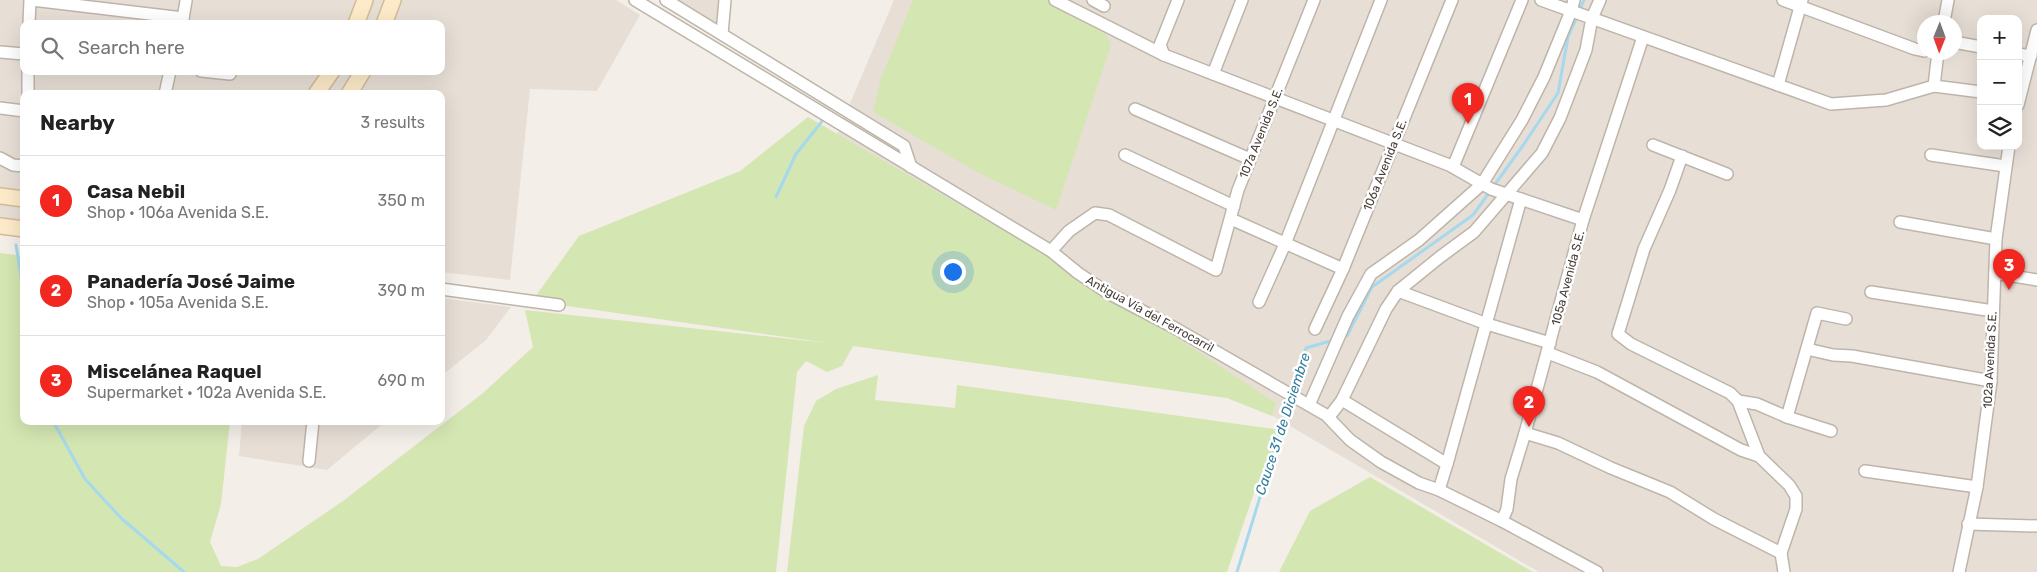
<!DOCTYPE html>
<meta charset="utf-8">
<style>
:root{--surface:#fff;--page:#f6f6f6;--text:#222;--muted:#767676;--line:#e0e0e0;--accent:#f12720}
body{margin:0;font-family:Rubik,sans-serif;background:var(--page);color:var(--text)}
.controls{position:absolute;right:15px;top:15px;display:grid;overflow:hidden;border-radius:10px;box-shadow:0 5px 20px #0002}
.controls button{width:45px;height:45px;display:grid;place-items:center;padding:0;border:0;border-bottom:1px solid var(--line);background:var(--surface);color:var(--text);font:25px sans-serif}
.compass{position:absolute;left:1917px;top:15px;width:45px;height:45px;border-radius:50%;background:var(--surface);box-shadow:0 5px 20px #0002;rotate:181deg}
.you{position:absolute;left:952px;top:271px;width:18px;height:18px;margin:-12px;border:4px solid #fff;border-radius:50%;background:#1a73e8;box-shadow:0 0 0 8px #1a73e833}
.badge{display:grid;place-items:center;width:32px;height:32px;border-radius:50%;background:var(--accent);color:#fff;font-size:16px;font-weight:700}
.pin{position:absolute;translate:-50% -41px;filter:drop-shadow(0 1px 2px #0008)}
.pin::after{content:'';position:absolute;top:26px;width:18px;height:15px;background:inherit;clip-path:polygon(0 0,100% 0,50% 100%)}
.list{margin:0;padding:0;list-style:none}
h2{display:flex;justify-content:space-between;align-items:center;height:65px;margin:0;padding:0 20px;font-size:21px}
h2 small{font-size:16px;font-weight:400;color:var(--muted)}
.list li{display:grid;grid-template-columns:32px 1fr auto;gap:15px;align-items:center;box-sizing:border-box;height:90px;padding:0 20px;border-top:1px solid var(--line)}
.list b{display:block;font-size:19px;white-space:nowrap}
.list p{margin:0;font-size:16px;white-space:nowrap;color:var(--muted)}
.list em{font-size:16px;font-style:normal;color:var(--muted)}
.icon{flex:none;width:28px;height:28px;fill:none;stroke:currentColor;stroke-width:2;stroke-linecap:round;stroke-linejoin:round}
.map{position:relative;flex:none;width:2037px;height:572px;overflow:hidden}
.search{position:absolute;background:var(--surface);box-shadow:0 5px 20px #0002;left:20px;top:20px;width:425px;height:55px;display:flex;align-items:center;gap:12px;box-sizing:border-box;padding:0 18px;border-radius:10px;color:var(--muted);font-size:19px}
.panel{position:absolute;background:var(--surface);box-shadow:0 5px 20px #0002;left:20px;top:90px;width:425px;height:335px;border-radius:10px}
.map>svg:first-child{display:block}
</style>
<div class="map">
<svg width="2037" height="572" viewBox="0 0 2037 572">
<rect width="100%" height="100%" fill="#f3eee8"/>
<!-- residential -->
<g fill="#e7dfd6" fill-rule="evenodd">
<path d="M0,0H616L640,15L597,91L530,89L510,280L441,272V94H24V222L0,219ZM24,24H441V71H24Z"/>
<polygon points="663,0 726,0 722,34"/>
<path d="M894,0H2037V572H1539L828,155ZM1981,19H2018V146H1981ZM1924,22H1954V52H1924Z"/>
<polygon points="441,298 511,307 486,340 441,376"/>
<polygon points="242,421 386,421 327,470 239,456"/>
</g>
<!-- green -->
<g fill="#d4e6b2">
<polygon points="913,0 1058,0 1100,23 1111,45 1056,210 977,172 873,112 881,78"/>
<polygon points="808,117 1078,273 1276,403 1272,416 1227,398 853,346 842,366 827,372 806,361 797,372 776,572 0,572 0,253 24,256 24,421 230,421 221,504 210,542 221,566 237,567 258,559 343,501 483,393 533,347 525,310 828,343 532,301 579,236 740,171"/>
<polygon points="878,375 875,400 955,408 957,385 1281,430 1255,490 1227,572 787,572 804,426 816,401 836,389"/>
<polygon points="1370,477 1533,572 1279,572 1310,511"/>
</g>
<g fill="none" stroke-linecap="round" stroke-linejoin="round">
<!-- stream -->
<g stroke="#a6d9ed" stroke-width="3">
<polyline points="1579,11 1584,0"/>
<polyline points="776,197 796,154 823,120"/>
<polyline points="16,245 24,295"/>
<polyline points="1342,337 1347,336 1372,287 1473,215 1524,144 1558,93 1568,37 1577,17"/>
<polyline points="1292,393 1306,348 1334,340"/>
<polyline points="53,421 85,479 121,518 184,572"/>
<polyline points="1237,572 1290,399"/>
</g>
<defs>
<g id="minor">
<polyline points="32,0 183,18"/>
<polyline points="635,0 1051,251 1078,273 1108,293 1173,327 1326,415 1350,440 1381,462 1419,483 1439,490 1502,521 1597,572"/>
<polyline points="666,0 904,146 911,167"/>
<polyline points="1055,0 1164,55"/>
<polyline points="1093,0 1104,6"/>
<polyline points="1178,0 1160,45 1164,55 1449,165 1491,189 1583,220"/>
<polyline points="1541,0 1831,104 1886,100 1934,86 1981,92"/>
<polyline points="1783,0 1915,49 1924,51"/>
<polyline points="1944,22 1948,0"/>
<polyline points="29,24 30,0"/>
<polyline points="182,24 186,1"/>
<polyline points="722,34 725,0"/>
<polyline points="1954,42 1981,47"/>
<polyline points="0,52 24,54"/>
<polyline points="2018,54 2031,56"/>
<polyline points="201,71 230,74"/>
<polyline points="1213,74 1242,0"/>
<polyline points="1778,85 1802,0"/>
<polyline points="1934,86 1938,52"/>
<polyline points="28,94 28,71"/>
<polyline points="165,94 170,71"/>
<polyline points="2018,105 2037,30"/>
<polyline points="0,108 24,111"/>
<polyline points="1135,109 1250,159"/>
<polyline points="1653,145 1727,174"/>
<polyline points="1125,155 1234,206"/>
<polyline points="1931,155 2005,166"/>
<polyline points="1682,156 1670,190 1644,249 1618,334 1631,344 1730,393 1738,401 1759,456 1789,485 1796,496 1796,509 1781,553 1784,572"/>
<polyline points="0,158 13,165 24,166"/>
<polyline points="1453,167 1522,0"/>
<polyline points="1231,219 1343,269"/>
<polyline points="1900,222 1996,239"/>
<polyline points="1051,251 1069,231 1095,213 1109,215 1216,270 1238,190 1314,0"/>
<polyline points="1995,273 2037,280"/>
<polyline points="441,289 559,305"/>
<polyline points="1398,291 1487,324 1550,343"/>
<polyline points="1871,292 1993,311"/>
<polyline points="1259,302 1285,244 1381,0"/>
<polyline points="1315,329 1343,269 1452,0"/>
<polyline points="1807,349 1833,355 1852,356 1991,381"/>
<polyline points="1548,353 1597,372 1741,450 1759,456"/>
<polyline points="1342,400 1447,464"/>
<polyline points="1738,401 1757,404 1787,417 1831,431"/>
<polyline points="1309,405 1348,316 1371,274 1419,240 1482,184 1522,120 1544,77 1571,11 1574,0"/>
<polyline points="1329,417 1342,400 1386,309 1398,291 1440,257 1474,232 1542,153 1560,118 1586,50 1592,18 1600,0"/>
<polyline points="1787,417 1817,313 1846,319"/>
<polyline points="1525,433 1558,443 1611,468 1670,492 1714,519 1781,553"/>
<polyline points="309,461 313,421"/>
<polyline points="1865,471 1977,487"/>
<polyline points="1439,490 1447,464 1521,199"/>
<polyline points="1502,521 1507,509 1511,479 1525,433 1583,220 1643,37"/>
<polyline points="1968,524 2037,526"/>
<polyline points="1959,572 1977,487 1991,381 1996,239 2009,146"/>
</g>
<g id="secondary">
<polyline points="356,24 365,0"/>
<polyline points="384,24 393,0"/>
<polyline points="316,94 332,71"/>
<polyline points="349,94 363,71"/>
<polyline points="0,196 24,199"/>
<polyline points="0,226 24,229"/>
</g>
</defs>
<!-- minor casing -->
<use href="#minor" stroke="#beb5aa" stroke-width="14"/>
<!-- secondary casing -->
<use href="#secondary" stroke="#d1bc99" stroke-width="18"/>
<!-- minor -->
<use href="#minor" stroke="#fff" stroke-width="11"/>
<!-- secondary -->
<use href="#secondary" stroke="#fceac8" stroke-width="15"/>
</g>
<g text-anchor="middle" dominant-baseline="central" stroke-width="5" stroke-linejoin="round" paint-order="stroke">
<!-- street labels -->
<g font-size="12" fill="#463e37" stroke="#fff">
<text transform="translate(1261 133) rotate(-68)">107a Avenida S.E.</text>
<text transform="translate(1385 165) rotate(-68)">106a Avenida S.E.</text>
<text transform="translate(1568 278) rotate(-75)">105a Avenida S.E.</text>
<text transform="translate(1150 314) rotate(29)">Antigua Vía del Ferrocarril</text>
<text transform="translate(1990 360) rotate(-87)">102a Avenida S.E.</text>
</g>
<!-- water labels -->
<g font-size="14" font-style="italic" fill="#307d9e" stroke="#fff">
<text transform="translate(1283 424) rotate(-72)">Cauce 31 de Diciembre</text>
</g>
</g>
</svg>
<div class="controls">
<button>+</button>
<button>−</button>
<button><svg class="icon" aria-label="layers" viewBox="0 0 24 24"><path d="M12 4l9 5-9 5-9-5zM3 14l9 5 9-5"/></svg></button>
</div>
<svg class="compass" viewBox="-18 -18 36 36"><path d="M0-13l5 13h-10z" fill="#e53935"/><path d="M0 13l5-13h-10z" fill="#767676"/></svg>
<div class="you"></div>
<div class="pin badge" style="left:1468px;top:124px">1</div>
<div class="pin badge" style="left:1529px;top:427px">2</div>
<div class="pin badge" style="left:2009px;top:290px">3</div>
<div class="search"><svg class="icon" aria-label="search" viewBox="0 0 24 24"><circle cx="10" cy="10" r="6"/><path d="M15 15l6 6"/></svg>Search here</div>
<section class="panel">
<h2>Nearby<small>3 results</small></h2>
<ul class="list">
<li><span class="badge">1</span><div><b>Casa Nebil</b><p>Shop · 106a Avenida S.E.</p></div><em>350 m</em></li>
<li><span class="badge">2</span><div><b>Panadería José Jaime</b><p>Shop · 105a Avenida S.E.</p></div><em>390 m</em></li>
<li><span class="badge">3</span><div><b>Miscelánea Raquel</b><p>Supermarket · 102a Avenida S.E.</p></div><em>690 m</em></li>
</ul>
</section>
</div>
